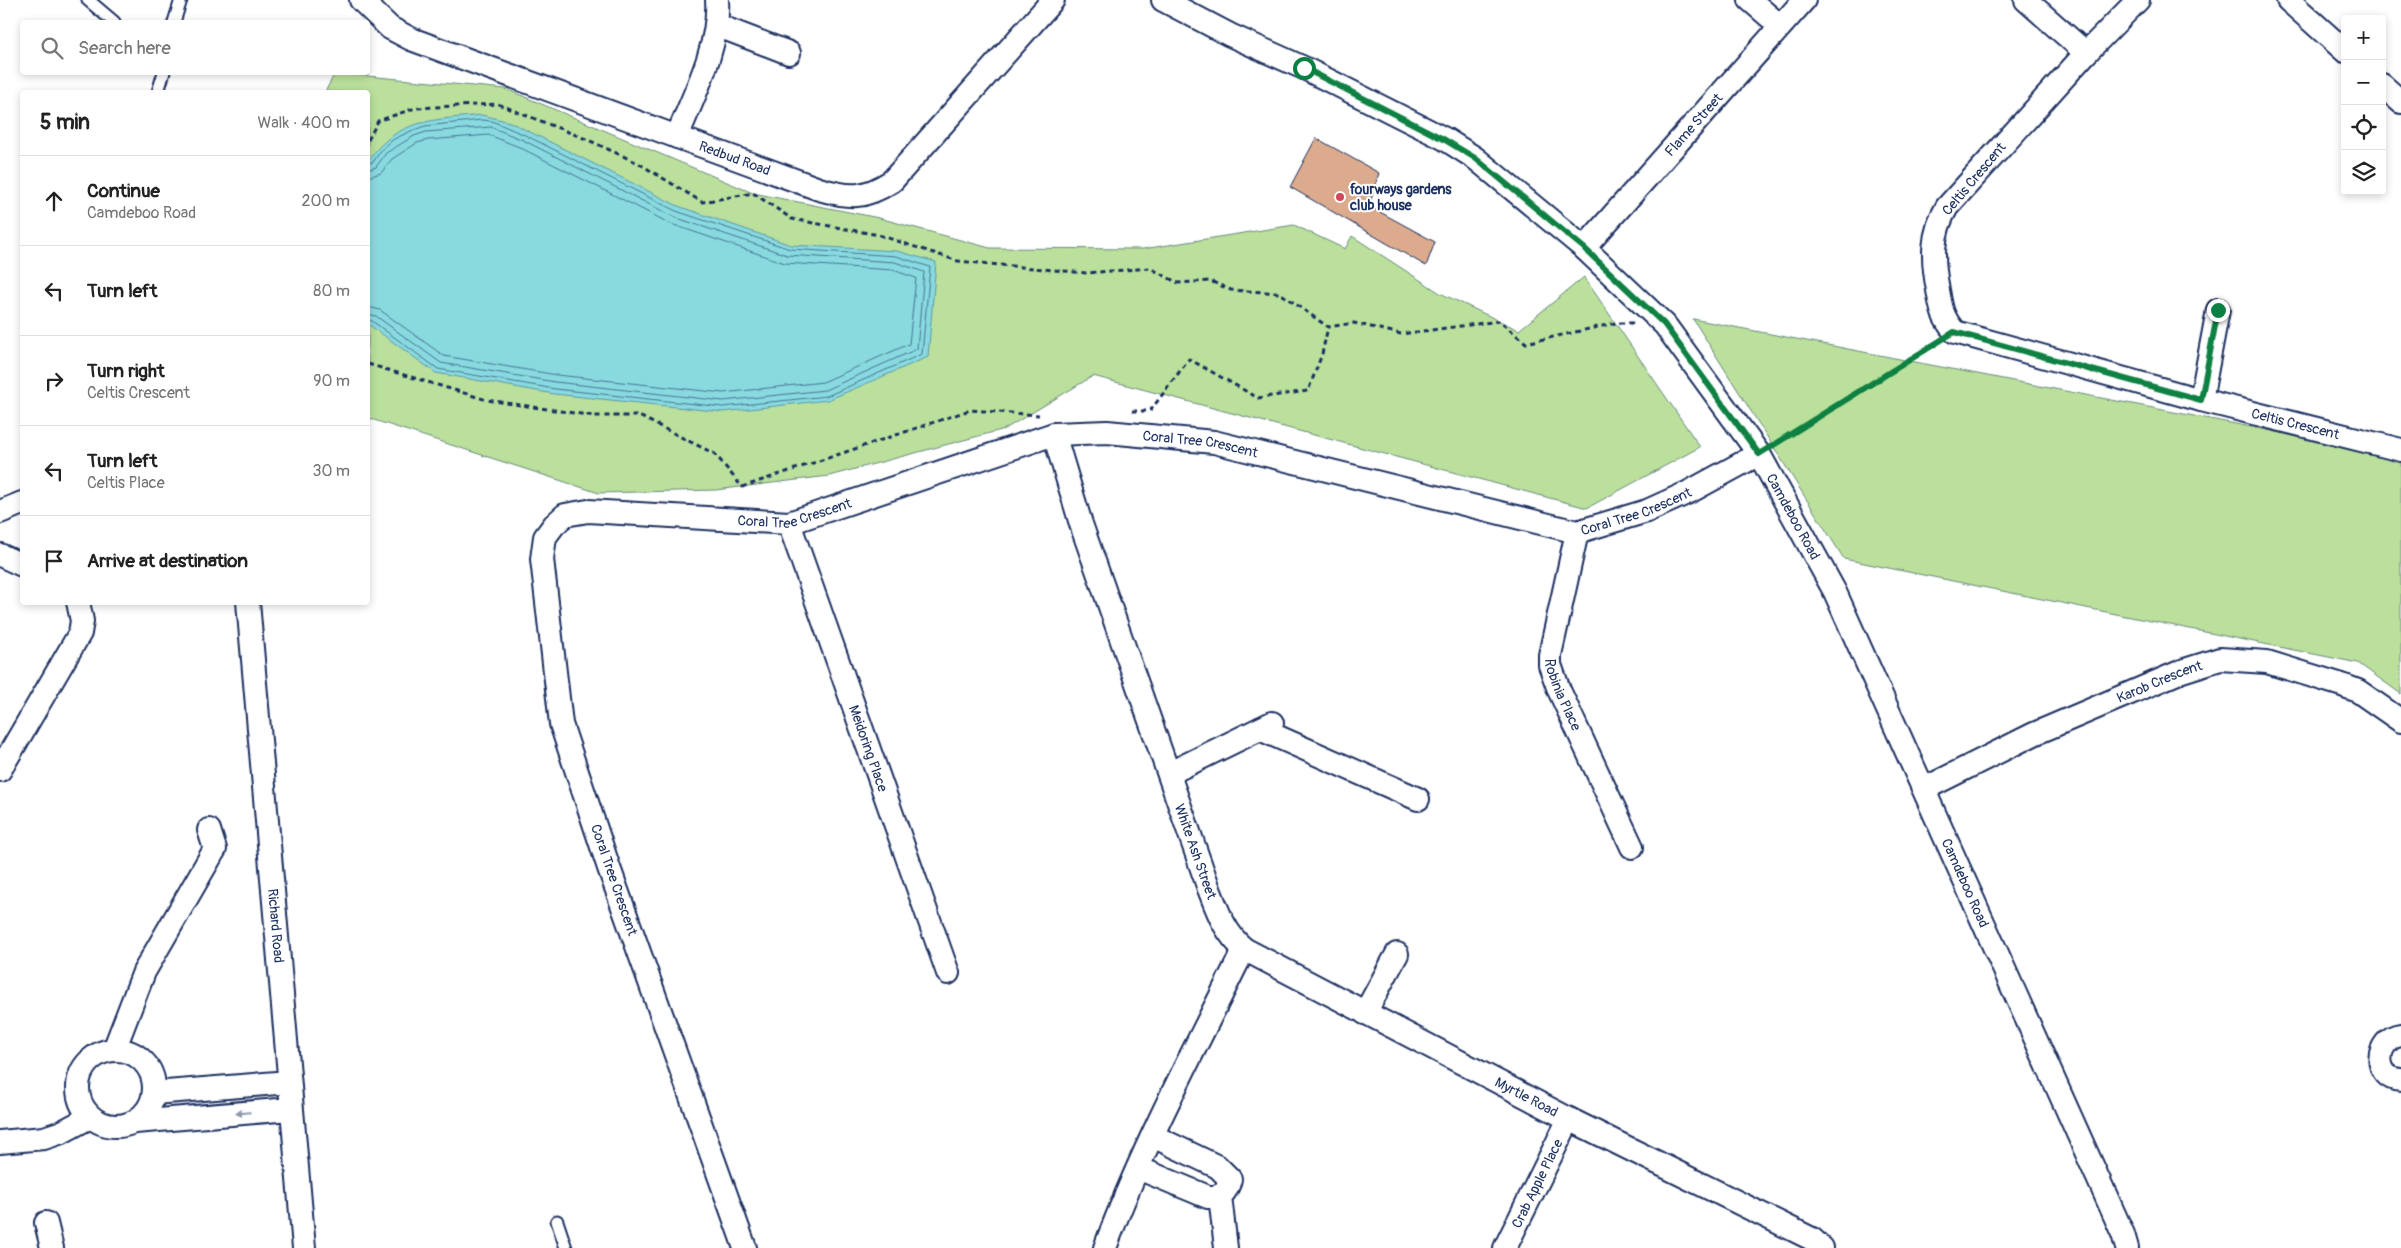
<!DOCTYPE html>
<meta charset="utf-8">
<style>
:root{--surface:#fff;--page:#f6f6f6;--text:#222;--muted:#767676;--line:#e0e0e0}
body{margin:0;font-family:Pangolin,sans-serif;background:var(--page);color:var(--text)}
.controls{position:absolute;right:15px;top:15px;display:grid;overflow:hidden;border-radius:5px;box-shadow:0 2px 8px #0003}
.controls button{width:45px;height:45px;display:grid;place-items:center;padding:0;border:0;border-bottom:1px solid var(--line);background:var(--surface);color:var(--text);font:25px sans-serif}
.stop{position:absolute;width:15px;height:15px;margin:-11px;border:4px solid #0b8043;border-radius:50%;background:#fff}
.stop.end{background:#0b8043;border-color:#fff;box-shadow:0 1px 5px #0008}
.list{margin:0;padding:0;list-style:none}
h2{display:flex;justify-content:space-between;align-items:center;height:65px;margin:0;padding:0 20px;font-size:21px}
h2 small{font-size:16px;font-weight:400;color:var(--muted)}
.list li{display:grid;grid-template-columns:32px 1fr auto;gap:15px;align-items:center;box-sizing:border-box;height:90px;padding:0 20px;border-top:1px solid var(--line)}
.list b{display:block;font-size:19px;white-space:nowrap}
.list p{margin:0;font-size:16px;white-space:nowrap;color:var(--muted)}
.list em{font-size:16px;font-style:normal;color:var(--muted)}
.icon{flex:none;width:28px;height:28px;fill:none;stroke:currentColor;stroke-width:2;stroke-linecap:round;stroke-linejoin:round}
.map{position:relative;flex:none;width:2401px;height:1248px;overflow:hidden}
.search{position:absolute;background:var(--surface);box-shadow:0 2px 8px #0003;left:20px;top:20px;width:350px;height:55px;display:flex;align-items:center;gap:12px;box-sizing:border-box;padding:0 18px;border-radius:5px;color:var(--muted);font-size:19px}
.panel{position:absolute;background:var(--surface);box-shadow:0 2px 8px #0003;left:20px;top:90px;width:350px;height:515px;border-radius:5px}
.map>svg:first-child{display:block}
</style>
<div class="map">
<svg width="2401" height="1248" viewBox="0 0 2401 1248">
<rect width="100%" height="100%" fill="#fff"/>
<filter id="ink" filterUnits="userSpaceOnUse"><feTurbulence type="fractalNoise" baseFrequency=".02" numOctaves="2"/><feDisplacementMap in="SourceGraphic" scale="10" xChannelSelector="R" yChannelSelector="G"/><feConvolveMatrix kernelMatrix="1 2 1 2 8 2 1 2 1" color-interpolation-filters="sRGB"/></filter>
<g filter="url(#ink)">
<!-- green -->
<g fill="#bae09c" stroke="#6a887d">
<polygon points="335,73 506,89 753,193 879,218 990,248 1143,249 1294,225 1345,249 1352,236 1440,293 1519,330 1584,277 1700,447 1587,508 1093,376 1005,429 829,476 716,490 599,493 368,418 368,92 325,92"/>
<polygon points="1693,319 2401,456 2401,694 2358,663 1844,559"/>
</g>
<!-- water -->
<path fill="#88dadf" stroke="#5c96ab" d="M482,115L510,122L678,206L791,245L897,251L936,262L928,357L828,400L723,412L554,394L436,373L368,324V161C397,118 435,120 482,115Z"/>
<g fill="none" stroke-linecap="round" stroke-linejoin="round">
<!-- shore -->
<g stroke="#477392" stroke-width="1">
<polyline points="368,163 373,162 382,149 394,139 411,131 425,126 482,120 492,121 525,135 676,211 790,249 896,256 930,267 922,354 827,396 723,407 555,389 438,369 372,321 368,320"/>
<polyline points="368,170 376,167 386,153 414,136 426,132 491,127 523,140 674,217 787,255 895,262 924,272 917,349 825,390 723,401 555,382 441,363 376,316 368,314"/>
<polyline points="368,177 381,173 392,159 417,143 428,140 489,135 519,147 671,224 785,263 893,270 916,278 909,344 823,382 723,393 557,375 444,356 380,310 368,307"/>
</g>
</g>
<!-- building -->
<polygon fill="#dcab8e" stroke="#1b2f5e" points="1316,138 1379,173 1369,206 1435,242 1426,266 1290,187"/>
<g fill="none" stroke-linecap="round" stroke-linejoin="round">
<defs>
<g id="lane">
<polyline points="88,0 114,22"/>
<polyline points="174,22 181,0"/>
<polyline points="158,92 164,72"/>
<polyline points="557,1221 566,1248"/>
</g>
<g id="street">
<path id="s1" d="M361,0L390,28L411,39L819,189C850,198 864,199 892,181L1053,0"/>
<path id="s2" d="M1163,0L1230,35L1304,68L1445,139L1475,158L1584,248L1665,325L1759,454L1835,592L2123,1234L2127,1248"/>
<polyline points="1750,0 1779,25"/>
<polyline points="2026,0 2086,53"/>
<path id="s3" d="M2138,0L2086,53L1947,207C1931,234 1932,259 1938,290C1941,308 1942,317 1955,332L2201,400L2401,450"/>
<polyline points="2288,0 2345,51"/>
<polyline points="716,25 789,53"/>
<polyline points="2382,85 2401,102"/>
<path d="M677,137C694,94 720,46 717,0"/>
<path id="s4" d="M1584,248L1804,0"/>
<polyline points="2201,400 2218,310"/>
<path id="s5" d="M1054,434L1081,524L1209,889C1218,912 1225,933 1244,949C1196,1047 1143,1145 1105,1248"/>
<polyline points="0,512 22,503"/>
<path id="s6" d="M789,523L948,973"/>
<path id="s7" d="M1577,532L1550,655V665L1559,690L1632,847"/>
<polyline points="0,555 22,565"/>
<path id="s8" d="M248,602L304,1248"/>
<polyline points="1260,729 1418,799"/>
<polyline points="0,770 80,633 82,621 78,602"/>
<polyline points="1170,773 1272,723"/>
<path id="s9" d="M1924,789L2034,734L2182,671L2220,659L2267,662L2342,685L2358,691L2401,721"/>
<path id="s10" d="M1244,949L1569,1119L1812,1239L1822,1248"/>
<polyline points="1365,1013 1397,954"/>
<path d="M2401,1035C2375,1038 2372,1079 2401,1080"/>
<circle cx="116" cy="1088" r="38"/>
<polyline points="114,1050 144,972 215,849 209,830"/>
<polyline points="154,1093 289,1082"/>
<polyline points="135,1122 291,1109"/>
<polyline points="0,1142 44,1138 62,1132 90,1117"/>
<path d="M1138,1168L1208,1197C1221,1198 1227,1192 1230,1179L1218,1167L1153,1136"/>
<polyline points="1220,1196 1226,1248"/>
<polyline points="46,1223 52,1248"/>
<path id="s11" d="M745,1248L609,868L561,724L542,559L545,537L554,525L565,515L588,511L789,523L1054,434L1107,432L1214,442L1577,532L1647,511L1689,492L1759,454"/>
<path id="s12" d="M1505,1248L1569,1119"/>
</g>
</defs>
<!-- lane casing -->
<use href="#lane" stroke="#1b2f5e" stroke-width="15"/>
<!-- street casing -->
<use href="#street" stroke="#1b2f5e" stroke-width="26"/>
<!-- path -->
<g stroke="#1b2f5e" stroke-width="3" stroke-dasharray="5 4" stroke-linecap="butt">
<polyline points="368,140 378,121 415,108 498,104 586,139 638,163 702,202 753,193 792,219 879,235 958,261 1086,273 1150,268 1178,283 1210,281 1231,290 1280,293 1328,327 1354,323 1401,334 1499,321 1526,343 1616,323 1634,323"/>
<polyline points="368,364 487,400 594,416 639,416 715,454 742,487 970,410 1039,415"/>
<polyline points="1132,411 1150,411 1189,359 1258,398 1308,391 1322,354 1328,327"/>
<polyline points="1777,443 1937,343"/>
</g>
<!-- lane -->
<use href="#lane" stroke="#fff" stroke-width="11"/>
<!-- street -->
<use href="#street" stroke="#fff" stroke-width="22"/>
</g>
<!-- one-way arrows -->
<defs><path id="oneway-solid" d="M-6-.8H1V-3.2L6.5 0L1 3.2V.8H-6Z" transform="scale(1.25)"/></defs>
<use fill="#8d97ae" href="#oneway-solid" transform="translate(243 1113) rotate(175)"/>
</g>
<g fill="none" stroke-linecap="round" stroke-linejoin="round" filter="url(#ink)">
<!-- route -->
<polyline stroke="#0b8043" stroke-width="6" points="1304,68 1445,140 1475,158 1584,248 1664,324 1759,454 1954,332 2201,400 2218,310"/>
</g>
<!-- markers -->
<circle fill="#d1495b" stroke="#fff" stroke-width="2" cx="1340" cy="197" r="5"/>
<g text-anchor="middle" dominant-baseline="central" stroke-width="4" stroke-linejoin="round" paint-order="stroke">
<!-- street labels -->
<g font-size="14" fill="#1b2f5e" stroke="#fff">
<text stroke="none"><textPath href="#s4" startOffset="165">Flame Street</textPath></text>
<text stroke="none"><textPath href="#s1" startOffset="409">Redbud Road</textPath></text>
<text transform="translate(1974 179) rotate(-50)">Celtis Crescent</text>
<text stroke="none"><textPath href="#s3" startOffset="766">Celtis Crescent</textPath></text>
<text stroke="none"><textPath href="#s11" startOffset="1425">Coral Tree Crescent</textPath></text>
<text stroke="none"><textPath href="#s11" startOffset="1875">Coral Tree Crescent</textPath></text>
<text stroke="none"><textPath href="#s11" startOffset="1005">Coral Tree Crescent</textPath></text>
<text stroke="none"><textPath href="#s2" startOffset="834">Camdeboo Road</textPath></text>
<text stroke="none"><textPath href="#s9" startOffset="259">Karob Crescent</textPath></text>
<text stroke="none"><textPath href="#s7" startOffset="168">Robinia Place</textPath></text>
<text stroke="none"><textPath href="#s6" startOffset="239">Meidoring Place</textPath></text>
<text stroke="none"><textPath href="#s5" startOffset="441">White Ash Street</textPath></text>
<text transform="translate(614 880) rotate(71)">Coral Tree Crescent</text>
<text stroke="none"><textPath href="#s2" startOffset="1239">Camdeboo Road</textPath></text>
<text stroke="none"><textPath href="#s8" startOffset="325">Richard Road</textPath></text>
<text stroke="none"><textPath href="#s10" startOffset="319">Myrtle Road</textPath></text>
<text stroke="none"><textPath href="#s12" startOffset="72">Crab Apple Place</textPath></text>
</g>
<!-- poi labels -->
<g font-size="14" font-weight="bold" fill="#1b2f5e" stroke="#fff" text-anchor="start">
<text x="1350" y="189">fourways gardens<tspan x="1350" dy="16">club house</tspan></text>
</g>
</g>
</svg>
<div class="controls">
<button>+</button>
<button>−</button>
<button><svg class="icon" aria-label="locate" viewBox="0 0 24 24"><circle cx="12" cy="12" r="6"/><path d="M12 2v4M12 18v4M2 12h4M18 12h4"/></svg></button>
<button><svg class="icon" aria-label="layers" viewBox="0 0 24 24"><path d="M12 4l9 5-9 5-9-5zM3 14l9 5 9-5"/></svg></button>
</div>
<div class="stop" style="left:1304px;top:68px"></div>
<div class="stop end" style="left:2218px;top:310px"></div>
<div class="search"><svg class="icon" aria-label="search" viewBox="0 0 24 24"><circle cx="10" cy="10" r="6"/><path d="M15 15l6 6"/></svg>Search here</div>
<section class="panel">
<h2>5 min<small>Walk · 400 m</small></h2>
<ul class="list">
<li><svg class="icon" aria-label="ahead" viewBox="0 0 24 24"><path d="M12 20V5M6 11l6-6 6 6"/></svg><div><b>Continue</b><p>Camdeboo Road</p></div><em>200 m</em></li>
<li><svg class="icon" aria-label="left" viewBox="0 0 24 24"><path d="M17 20v-9H6M10 6l-5 5 5 5"/></svg><div><b>Turn left</b></div><em>80 m</em></li>
<li><svg class="icon" aria-label="right" viewBox="0 0 24 24"><path d="M7 20v-9h11M14 6l5 5-5 5"/></svg><div><b>Turn right</b><p>Celtis Crescent</p></div><em>90 m</em></li>
<li><svg class="icon" aria-label="left" viewBox="0 0 24 24"><path d="M17 20v-9H6M10 6l-5 5 5 5"/></svg><div><b>Turn left</b><p>Celtis Place</p></div><em>30 m</em></li>
<li><svg class="icon" aria-label="arrive" viewBox="0 0 24 24"><path d="M6 21V4h12l-3 4 3 4H6"/></svg><div><b>Arrive at destination</b></div></li>
</ul>
</section>
</div>
